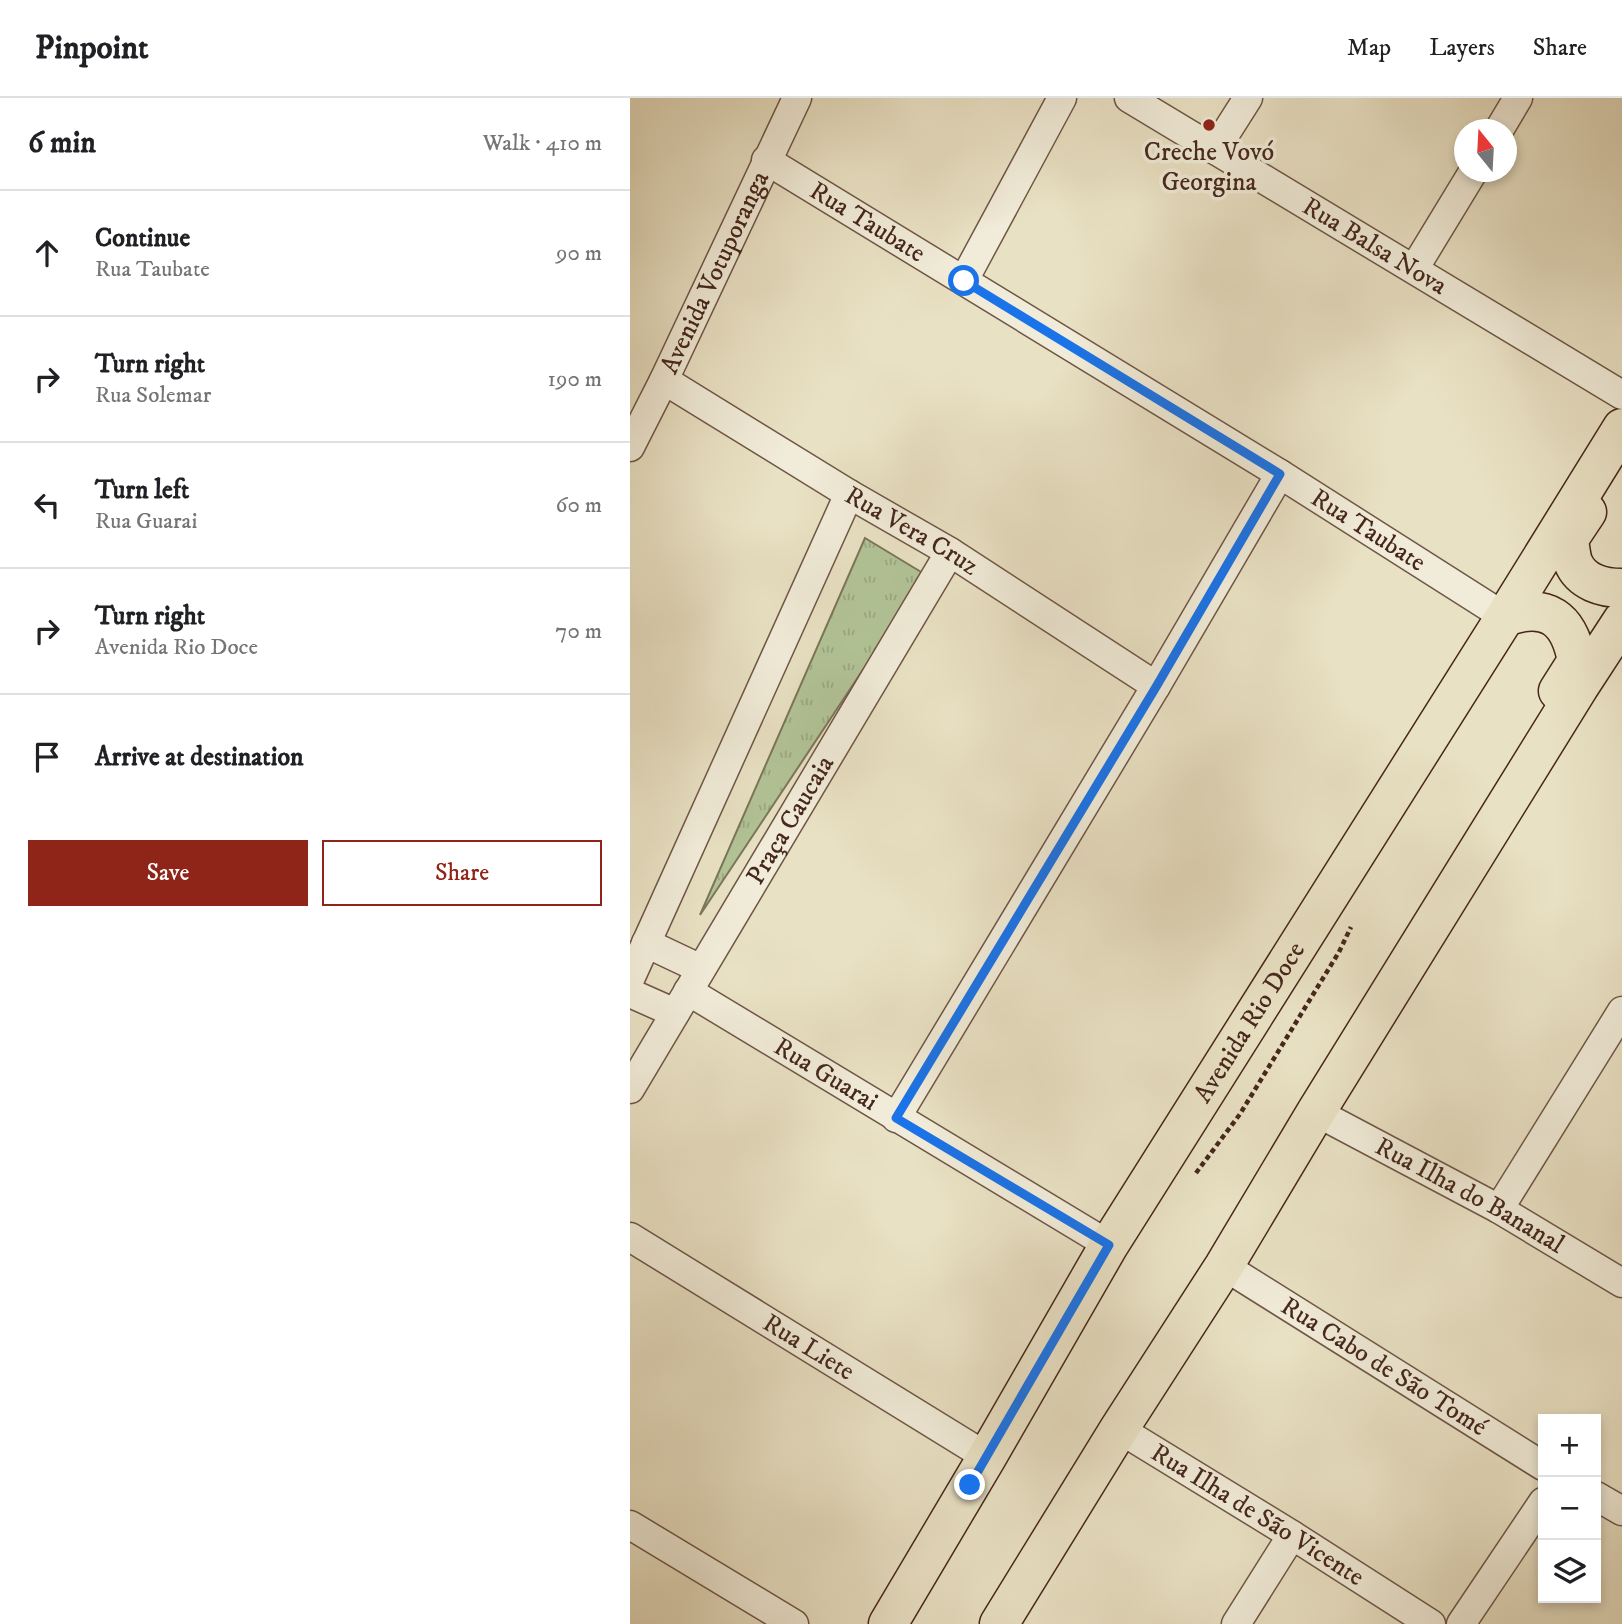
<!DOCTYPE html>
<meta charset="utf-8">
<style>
:root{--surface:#fff;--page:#f6f6f6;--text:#202124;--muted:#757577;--line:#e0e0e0;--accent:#8f2418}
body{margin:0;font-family:"IM FELL DW Pica",serif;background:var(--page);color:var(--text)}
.controls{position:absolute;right:21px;bottom:21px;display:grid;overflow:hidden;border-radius:0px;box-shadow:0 4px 10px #0003}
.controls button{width:63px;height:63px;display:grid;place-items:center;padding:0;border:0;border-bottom:2px solid var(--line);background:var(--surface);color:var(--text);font:35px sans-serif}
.compass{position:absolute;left:824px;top:21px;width:63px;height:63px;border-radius:50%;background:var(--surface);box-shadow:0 4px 10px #0003;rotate:342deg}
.stop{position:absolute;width:21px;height:21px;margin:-16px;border:5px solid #1a73e8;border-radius:50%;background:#fff}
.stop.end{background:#1a73e8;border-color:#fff;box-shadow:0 2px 7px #0008}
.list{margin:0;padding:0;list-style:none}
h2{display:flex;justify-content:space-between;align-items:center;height:91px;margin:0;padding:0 28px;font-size:30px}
h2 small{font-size:23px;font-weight:400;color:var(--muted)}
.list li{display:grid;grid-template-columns:46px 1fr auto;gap:21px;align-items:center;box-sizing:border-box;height:126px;padding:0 28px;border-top:2px solid var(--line)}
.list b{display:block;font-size:26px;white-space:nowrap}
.list p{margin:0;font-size:23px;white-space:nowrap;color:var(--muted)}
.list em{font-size:23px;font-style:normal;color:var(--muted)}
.actions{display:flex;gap:14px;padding:21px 28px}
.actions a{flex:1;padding:16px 0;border:2px solid var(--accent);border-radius:0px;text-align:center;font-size:24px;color:var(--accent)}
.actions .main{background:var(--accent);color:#fff}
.icon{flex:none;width:38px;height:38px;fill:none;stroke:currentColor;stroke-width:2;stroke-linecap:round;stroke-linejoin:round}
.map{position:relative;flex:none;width:992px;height:1526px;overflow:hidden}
header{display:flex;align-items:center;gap:42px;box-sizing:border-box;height:98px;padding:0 35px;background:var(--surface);border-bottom:2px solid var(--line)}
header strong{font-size:33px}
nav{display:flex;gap:38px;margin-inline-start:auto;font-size:24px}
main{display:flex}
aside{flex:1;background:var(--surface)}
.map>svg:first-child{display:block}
</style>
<header>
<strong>Pinpoint</strong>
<nav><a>Map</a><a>Layers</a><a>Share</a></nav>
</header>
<main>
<aside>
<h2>6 min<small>Walk · 410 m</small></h2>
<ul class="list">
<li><svg class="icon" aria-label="ahead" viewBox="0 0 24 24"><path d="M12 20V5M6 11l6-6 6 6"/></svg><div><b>Continue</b><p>Rua Taubate</p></div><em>90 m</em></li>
<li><svg class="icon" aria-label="right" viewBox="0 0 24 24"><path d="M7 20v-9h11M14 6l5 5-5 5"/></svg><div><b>Turn right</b><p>Rua Solemar</p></div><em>190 m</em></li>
<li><svg class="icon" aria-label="left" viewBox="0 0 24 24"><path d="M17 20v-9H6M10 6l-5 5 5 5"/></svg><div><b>Turn left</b><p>Rua Guarai</p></div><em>60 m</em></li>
<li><svg class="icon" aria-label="right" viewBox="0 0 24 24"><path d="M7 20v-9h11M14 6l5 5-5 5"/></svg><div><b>Turn right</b><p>Avenida Rio Doce</p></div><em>70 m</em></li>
<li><svg class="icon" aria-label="arrive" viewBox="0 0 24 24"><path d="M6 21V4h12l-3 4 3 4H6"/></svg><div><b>Arrive at destination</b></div></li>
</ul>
<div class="actions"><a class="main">Save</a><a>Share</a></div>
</aside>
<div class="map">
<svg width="992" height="1526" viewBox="0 0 992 1526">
<defs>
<pattern id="park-tufts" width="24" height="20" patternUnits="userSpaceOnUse" patternTransform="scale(1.75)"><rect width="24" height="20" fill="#b2c497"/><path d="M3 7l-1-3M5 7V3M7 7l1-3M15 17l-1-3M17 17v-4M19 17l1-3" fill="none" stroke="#9aa882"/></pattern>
</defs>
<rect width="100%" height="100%" fill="#e9e1c4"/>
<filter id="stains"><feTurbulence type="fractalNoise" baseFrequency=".00286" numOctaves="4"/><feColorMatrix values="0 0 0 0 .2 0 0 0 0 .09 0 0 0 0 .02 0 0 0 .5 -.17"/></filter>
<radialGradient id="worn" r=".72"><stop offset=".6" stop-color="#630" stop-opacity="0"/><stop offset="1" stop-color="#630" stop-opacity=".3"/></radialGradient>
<!-- park -->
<polygon fill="url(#park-tufts)" stroke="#7c765a" stroke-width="2" points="235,440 296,477 70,817"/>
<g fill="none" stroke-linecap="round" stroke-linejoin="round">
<defs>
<g id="street">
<path id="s1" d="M499,0L992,297"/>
<polyline points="869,32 888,0"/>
<polyline points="585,52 618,0"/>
<path id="s2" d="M136,62L650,376L875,519"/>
<polyline points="784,171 843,74"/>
<polyline points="334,182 432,0"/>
<path id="s3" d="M34,282L219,396L320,454L526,588"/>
<path id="s4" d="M0,349L34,282L167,0"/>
<polyline points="16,845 71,871"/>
<polyline points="0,881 219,396"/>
<path id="s5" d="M58,893L479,1147"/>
<polyline points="0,895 45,915"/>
<path id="s6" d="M0,991L320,454"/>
<path id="s7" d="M686,1014L869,1111L992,1185"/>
<polyline points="266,1020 526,588 650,376"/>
<polyline points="869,1111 992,913"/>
<path id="s8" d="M0,1139L357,1359"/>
<path id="s9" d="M594,1168L913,1368"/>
<path id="s10" d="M489,1331L662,1437L801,1526"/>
<polyline points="966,1398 992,1413"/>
<polyline points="0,1427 164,1526"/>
<polyline points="606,1526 662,1437"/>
<polyline points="831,1526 913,1404"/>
</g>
<g id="primary">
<path d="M957,414L939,441C940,449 941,458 943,464C951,484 973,490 992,490"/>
<path d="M875,519C917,504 939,520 947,563L928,593"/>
<path id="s11" d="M258,1526L357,1359L479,1147L875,519L992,330"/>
<polyline points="369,1526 489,1331 594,1168 686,1014 949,589 992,523"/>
</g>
</defs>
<!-- street casing -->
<use href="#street" stroke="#6f5646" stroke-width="31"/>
<!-- primary casing -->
<use href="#primary" stroke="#46271c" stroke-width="41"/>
<!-- path -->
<polyline stroke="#46271c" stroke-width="4.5" stroke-dasharray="5 3.5" stroke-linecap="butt" points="566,1075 610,1016 709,854 721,829"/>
<!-- street -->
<use href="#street" stroke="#f1ecd9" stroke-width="28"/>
<!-- primary -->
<use href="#primary" stroke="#e9e1c4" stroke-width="38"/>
</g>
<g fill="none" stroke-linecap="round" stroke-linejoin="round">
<!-- route -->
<polyline stroke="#1a73e8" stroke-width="9" points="334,183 650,376 526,589 266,1020 479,1147 340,1387"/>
</g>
<!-- markers -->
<circle fill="#8f2418" stroke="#f1ecd9" stroke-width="2.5" cx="579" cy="27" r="7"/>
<g text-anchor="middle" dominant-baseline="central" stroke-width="7" stroke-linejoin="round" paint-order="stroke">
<!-- poi labels -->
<g font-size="26" fill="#46271c" stroke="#f1ecd9">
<text x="579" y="54">Creche Vovó<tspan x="579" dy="30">Georgina</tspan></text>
</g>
<!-- street labels -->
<g font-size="26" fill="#46271c" stroke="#f1ecd9">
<text stroke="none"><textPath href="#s2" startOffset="119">Rua Taubate</textPath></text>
<text stroke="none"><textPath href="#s1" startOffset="287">Rua Balsa Nova</textPath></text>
<text stroke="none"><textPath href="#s4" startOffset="194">Avenida Votuporanga</textPath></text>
<text stroke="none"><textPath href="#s3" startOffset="290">Rua Vera Cruz</textPath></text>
<text stroke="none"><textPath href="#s2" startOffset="707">Rua Taubate</textPath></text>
<text stroke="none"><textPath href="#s6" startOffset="313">Praça Caucaia</textPath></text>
<text stroke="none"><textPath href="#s11" startOffset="702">Avenida Rio Doce</textPath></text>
<text stroke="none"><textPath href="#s5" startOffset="161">Rua Guarai</textPath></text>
<text stroke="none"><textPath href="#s7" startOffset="175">Rua Ilha do Bananal</textPath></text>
<text stroke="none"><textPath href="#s8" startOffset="210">Rua Liete</textPath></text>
<text stroke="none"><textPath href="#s9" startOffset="189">Rua Cabo de São Tomé</textPath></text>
<text stroke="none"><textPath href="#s10" startOffset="163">Rua Ilha de São Vicente</textPath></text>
</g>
</g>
<rect width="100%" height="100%" filter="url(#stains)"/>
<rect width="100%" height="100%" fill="url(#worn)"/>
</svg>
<div class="controls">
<button>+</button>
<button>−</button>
<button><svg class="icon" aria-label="layers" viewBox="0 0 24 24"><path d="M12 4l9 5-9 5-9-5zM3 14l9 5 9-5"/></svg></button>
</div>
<svg class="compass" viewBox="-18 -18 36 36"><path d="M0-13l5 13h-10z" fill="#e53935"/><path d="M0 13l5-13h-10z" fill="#757577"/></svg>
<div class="stop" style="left:334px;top:183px"></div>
<div class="stop end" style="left:340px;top:1387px"></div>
</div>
</main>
